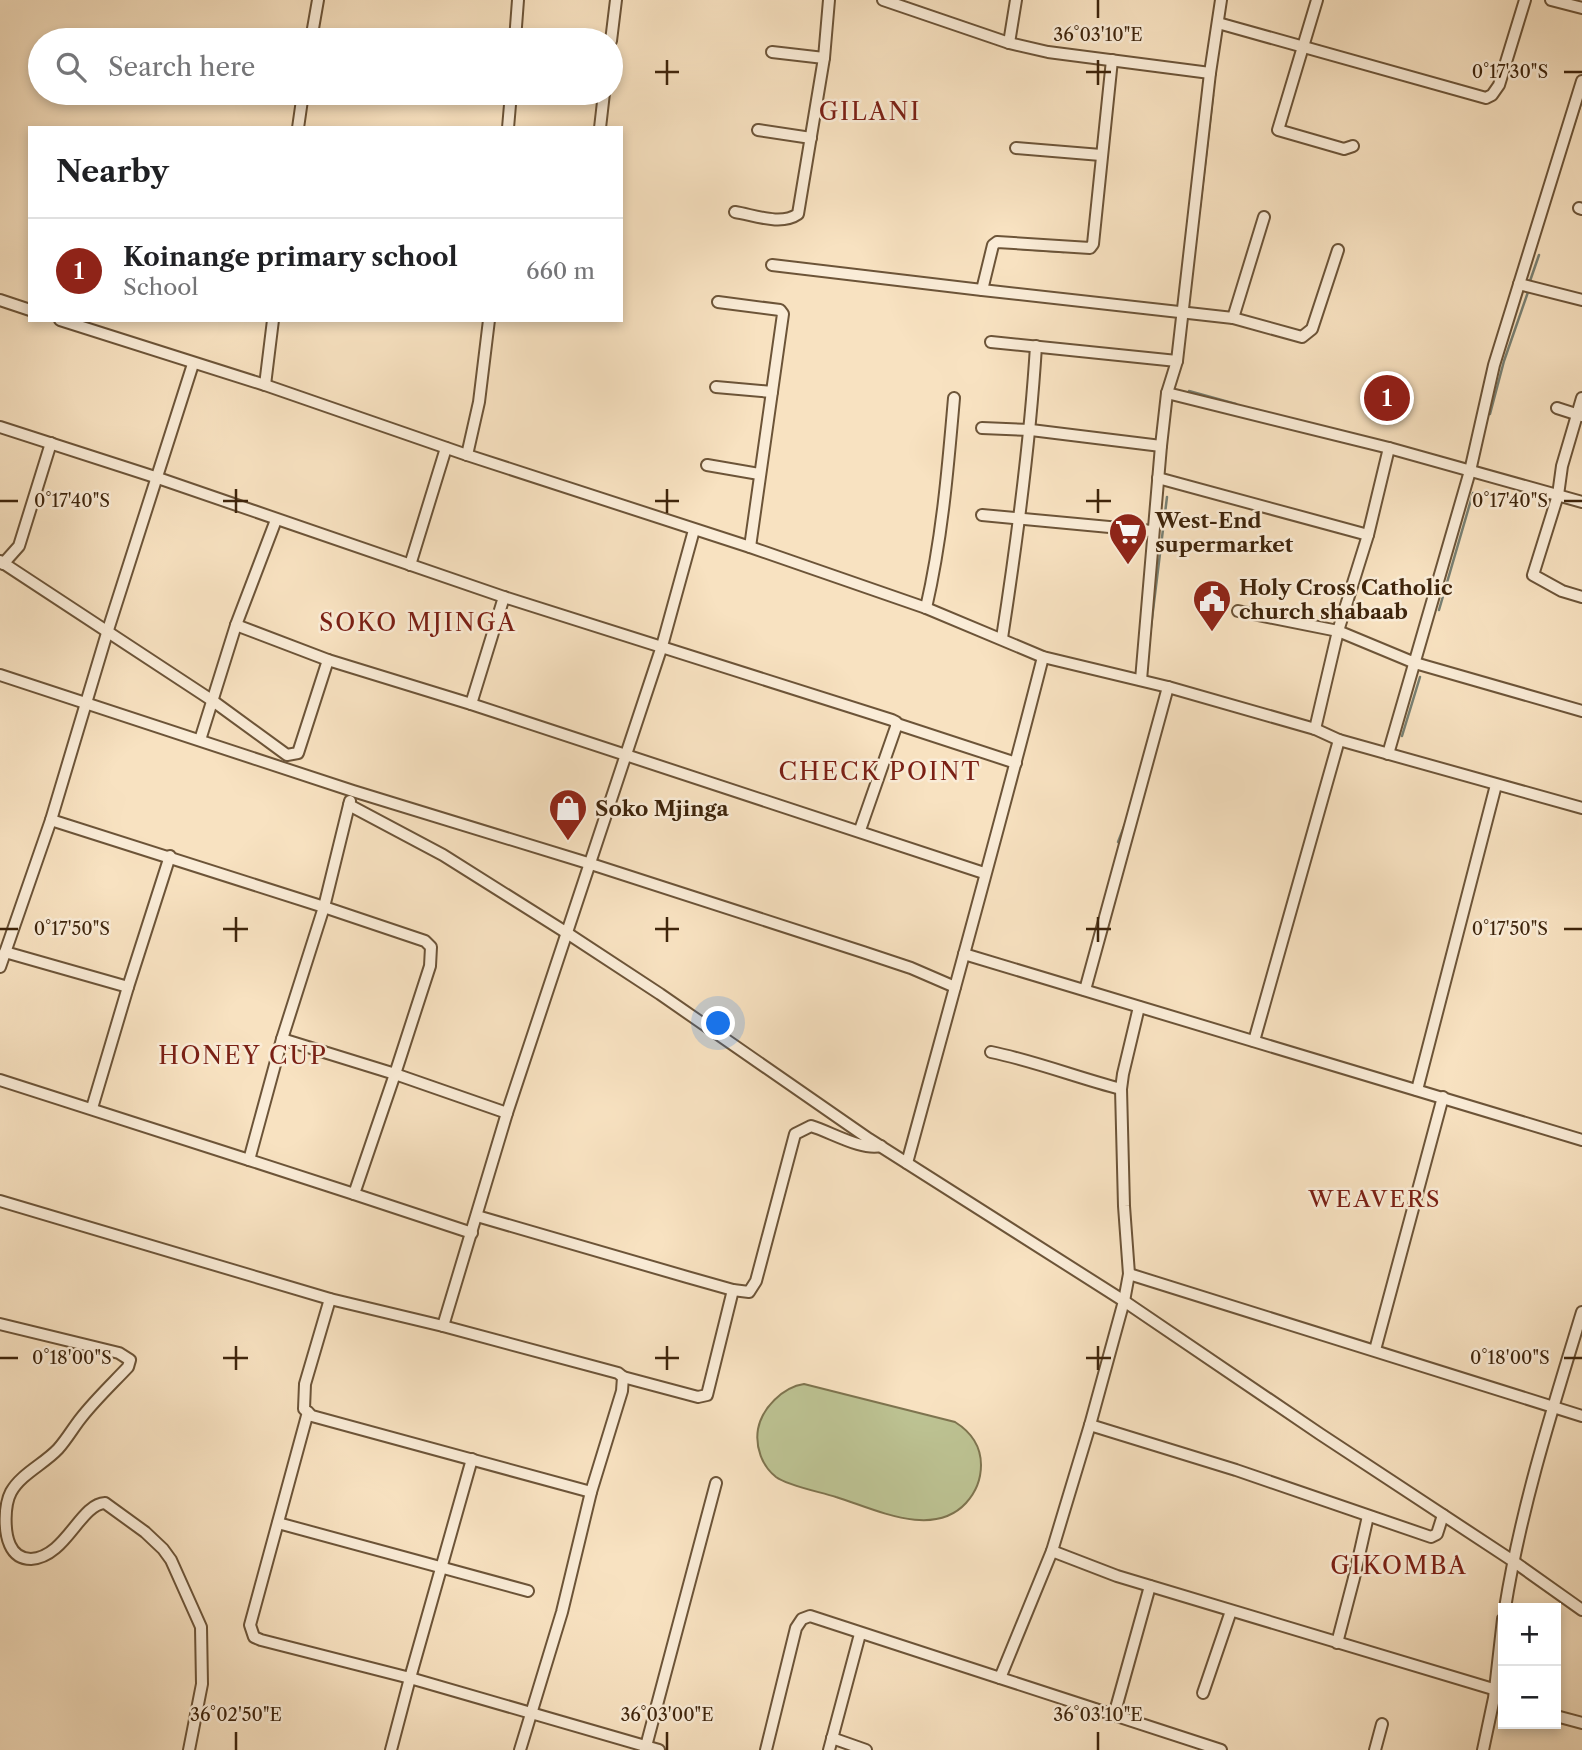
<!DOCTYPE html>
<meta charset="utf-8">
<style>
:root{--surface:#fff;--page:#f6f6f6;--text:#202124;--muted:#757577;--line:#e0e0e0;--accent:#8f2418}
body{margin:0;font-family:"Libre Caslon Text",serif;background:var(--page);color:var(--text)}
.controls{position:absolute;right:21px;bottom:21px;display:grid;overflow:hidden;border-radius:0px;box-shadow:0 4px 10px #0003}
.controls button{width:63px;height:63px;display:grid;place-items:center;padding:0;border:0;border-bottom:2px solid var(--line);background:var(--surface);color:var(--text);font:35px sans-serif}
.you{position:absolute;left:719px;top:1024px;width:24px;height:24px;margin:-18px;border:5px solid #fff;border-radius:50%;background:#1a73e8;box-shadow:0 0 0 10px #1a73e833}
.badge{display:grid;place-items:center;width:46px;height:46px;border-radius:50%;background:var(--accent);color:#fff;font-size:23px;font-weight:700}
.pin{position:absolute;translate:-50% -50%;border:4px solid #fff;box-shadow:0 2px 7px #0006}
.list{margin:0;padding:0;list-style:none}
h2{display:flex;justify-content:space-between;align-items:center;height:91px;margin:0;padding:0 28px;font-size:30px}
h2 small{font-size:23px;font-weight:400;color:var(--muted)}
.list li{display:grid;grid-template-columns:46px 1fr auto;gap:21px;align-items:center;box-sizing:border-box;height:105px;padding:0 28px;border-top:2px solid var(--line)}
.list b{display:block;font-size:26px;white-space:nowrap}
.list p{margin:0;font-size:23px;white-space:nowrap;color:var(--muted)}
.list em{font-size:23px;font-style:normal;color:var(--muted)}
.icon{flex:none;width:38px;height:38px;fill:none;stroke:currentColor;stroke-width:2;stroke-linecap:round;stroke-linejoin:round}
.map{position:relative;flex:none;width:1582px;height:1750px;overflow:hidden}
.search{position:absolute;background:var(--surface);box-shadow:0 4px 10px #0003;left:28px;top:28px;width:595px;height:77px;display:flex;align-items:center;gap:18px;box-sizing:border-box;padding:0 24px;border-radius:38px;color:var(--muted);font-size:26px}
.panel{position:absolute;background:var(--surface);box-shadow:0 4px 10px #0003;left:28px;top:126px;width:595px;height:196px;border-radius:0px}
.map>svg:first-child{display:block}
</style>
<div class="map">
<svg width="1582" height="1750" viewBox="0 0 1582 1750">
<rect width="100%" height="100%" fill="#f8e2c1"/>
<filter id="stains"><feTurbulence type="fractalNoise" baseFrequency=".00286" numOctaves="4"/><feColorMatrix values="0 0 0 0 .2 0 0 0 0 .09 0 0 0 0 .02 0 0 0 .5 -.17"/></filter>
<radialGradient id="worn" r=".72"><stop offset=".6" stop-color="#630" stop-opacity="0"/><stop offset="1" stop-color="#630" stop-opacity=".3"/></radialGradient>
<!-- green -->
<path fill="#bdc393" stroke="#7e744f" stroke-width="2" d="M804,1384L955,1422C971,1432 981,1445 981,1465C981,1480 976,1492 966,1503C933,1539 875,1509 836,1497C821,1492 788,1486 776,1477C762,1466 755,1447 758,1429C762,1408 783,1387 804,1384Z"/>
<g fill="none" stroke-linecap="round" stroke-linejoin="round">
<!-- stream -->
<g stroke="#788073" stroke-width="2.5">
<polyline points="1568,143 1582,100"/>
<polyline points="1200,207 1213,95"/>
<polyline points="1022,249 1064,252"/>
<polyline points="1530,281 1539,255"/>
<polyline points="1189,391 1236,404"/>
<polyline points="1490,414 1504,361 1528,292"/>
<polyline points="1439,610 1473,493"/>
<polyline points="1149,643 1167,497"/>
<polyline points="1402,736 1420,677"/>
<polyline points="1118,842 1127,819"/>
</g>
<defs>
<g id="street">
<polyline points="883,0 1009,43 1048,52 1210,73"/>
<polyline points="1317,0 1278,130 1344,149 1353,146"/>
<polyline points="1551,0 1582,8"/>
<polyline points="1218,23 1486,98 1492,95 1499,85 1525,0"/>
<polyline points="311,40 318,0"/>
<polyline points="515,40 518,0"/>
<polyline points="611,41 616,0"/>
<polyline points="1009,43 1016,0"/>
<polyline points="772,52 824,58"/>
<polyline points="298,128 303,93"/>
<polyline points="508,128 511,93"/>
<polyline points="600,128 604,93"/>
<polyline points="758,130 811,138"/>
<polyline points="1016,148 1101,155"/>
<polyline points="1579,208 1582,209"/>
<path d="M735,212C754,215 781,226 798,214L824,58L829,0"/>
<polyline points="772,265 982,290 993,245 997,242 1090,248 1093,244 1112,60"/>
<polyline points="1519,284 1582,300"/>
<polyline points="982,290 1233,318 1302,337 1312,329 1338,250"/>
<polyline points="0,300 30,310"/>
<polyline points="718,302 780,310 783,314 750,547"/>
<polyline points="1233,318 1264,217"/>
<polyline points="60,320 265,385 467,455 750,547 926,608 1043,657 1168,687 1315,729 1339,740 1582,808"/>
<polyline points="991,342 1177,361"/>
<polyline points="265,385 273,320"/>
<polyline points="716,387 772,392"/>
<polyline points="1167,393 1389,448 1582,502"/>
<polyline points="1582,398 1562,466 1558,495 1533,575 1562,591 1582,597"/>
<polyline points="1557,408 1582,416"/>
<polyline points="0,427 158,478 504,597 892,720 896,722 896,727 860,830"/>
<polyline points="982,428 1031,430 1161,446"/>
<polyline points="467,455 479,402 489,320"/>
<polyline points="707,465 759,474"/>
<polyline points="1158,478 1368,535"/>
<polyline points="982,515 1152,531"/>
<polyline points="0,561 213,701 287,755 298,753 328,660"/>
<polyline points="3,564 19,546 51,443"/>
<polyline points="410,565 446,448"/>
<path d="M926,608C942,539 948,468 954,398"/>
<polyline points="1238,611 1338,631 1415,663 1582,711"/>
<polyline points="236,625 328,660 471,704 984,873"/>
<path d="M1002,638C1017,541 1030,444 1036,346"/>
<polyline points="0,675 353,791 591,864 863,952 911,968 955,987"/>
<polyline points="1141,680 1161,446 1167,393 1177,361 1210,73 1221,0"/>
<polyline points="471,704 504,597"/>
<polyline points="897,724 1016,763"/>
<polyline points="1315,729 1338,631 1368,535 1389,448"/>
<polyline points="200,740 236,625 276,520"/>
<polyline points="1388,754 1470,471 1494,365 1582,81"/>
<polyline points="349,805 443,855 567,933 660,994 869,1139 1124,1301 1320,1434 1513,1561 1582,1610"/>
<polyline points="5,952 128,987 170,856"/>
<polyline points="964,954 1582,1140"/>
<polyline points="0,967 51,820 107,633 193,364"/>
<polyline points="1085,990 1168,687"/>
<polyline points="282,1039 395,1074 430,966 431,947 425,941 324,907 350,801"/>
<polyline points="1254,1041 1339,740"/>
<path d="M991,1052C1035,1061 1078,1078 1121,1089"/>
<polyline points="0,1080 249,1160 282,1039 324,907 51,820"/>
<polyline points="1417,1090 1496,785"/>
<polyline points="92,1108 128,987"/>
<polyline points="249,1160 354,1194"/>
<path d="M907,1163C953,994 1000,826 1043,657"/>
<polyline points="0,1201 330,1299 443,1326 618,1373 623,1377 622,1391 591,1492 562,1612 520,1750"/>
<path d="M477,1216L687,1277L733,1290L749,1292L756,1281L795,1134L811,1126C831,1132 862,1151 881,1146"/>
<polyline points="472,1233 354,1194 395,1074 507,1113"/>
<polyline points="1129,1274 1582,1416"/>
<polyline points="330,1299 305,1384 304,1409 312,1416 591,1492"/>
<path d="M0,1324L119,1353L130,1360L128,1367C112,1384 95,1400 81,1418C73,1428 67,1439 58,1449C44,1464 21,1474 11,1492C4,1505 4,1532 10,1545C14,1554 21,1559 31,1559C66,1557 80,1504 105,1503L145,1532L163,1549L171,1560L201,1627L202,1684L189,1750"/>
<polyline points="443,1326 507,1113 662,646 694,530"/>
<polyline points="1375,1350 1443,1097"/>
<polyline points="623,1377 698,1397 707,1395 733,1290"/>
<polyline points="308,1412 250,1625 254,1637 261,1640 410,1678 472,1459"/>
<polyline points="1090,1425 1236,1470 1431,1537 1437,1534 1443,1515"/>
<polyline points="278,1523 528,1591"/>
<polyline points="1052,1551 1117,1576 1493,1689"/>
<path d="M1505,1608C1521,1508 1552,1410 1582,1312"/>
<polyline points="1337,1643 1354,1578 1368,1516"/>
<polyline points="1000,1678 1221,1750"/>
<polyline points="1203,1693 1231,1611"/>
<polyline points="1116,1708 1150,1586"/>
<polyline points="1556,1716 1582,1723"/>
<polyline points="832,1738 866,1750"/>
<polyline points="391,1750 410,1678 659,1750"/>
<polyline points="645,1750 716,1483"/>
<polyline points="766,1750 796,1628 802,1619 810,1616 1000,1678 1052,1551 1090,1425 1124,1301 1129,1274 1124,1206 1121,1089 1123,1074 1139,1007"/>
<polyline points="829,1750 860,1634"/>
<polyline points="1375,1750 1382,1724"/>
<polyline points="1483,1750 1494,1698 1503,1619"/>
</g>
</defs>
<!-- street casing -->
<use href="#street" stroke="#6c5438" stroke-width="14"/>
<!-- street -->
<use href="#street" stroke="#faecd7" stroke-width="10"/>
</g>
<!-- ticks -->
<path fill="none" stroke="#3e240b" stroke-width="2.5" d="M1098,0V18M667,60V85M1098,60V85M655,72H679M1086,72H1111M1564,72H1582M236,489V513M667,489V513M1098,489V513M0,501H18M223,501H248M655,501H679M1086,501H1111M1564,501H1582M236,917V942M667,917V942M1098,917V942M0,929H18M223,929H248M655,929H679M1086,929H1111M1564,929H1582M236,1346V1370M667,1346V1370M1098,1346V1370M0,1358H18M223,1358H248M655,1358H679M1086,1358H1111M1564,1358H1582M236,1732V1750M667,1732V1750M1098,1732V1750"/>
<!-- icons -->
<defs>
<symbol id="supermarket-pin" viewBox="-11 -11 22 30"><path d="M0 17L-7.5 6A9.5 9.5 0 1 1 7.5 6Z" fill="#8f2418" stroke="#faecd7"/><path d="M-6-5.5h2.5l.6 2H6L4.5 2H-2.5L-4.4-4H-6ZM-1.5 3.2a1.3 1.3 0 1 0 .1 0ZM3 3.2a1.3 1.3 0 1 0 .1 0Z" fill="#fff"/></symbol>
<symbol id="civic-pin" viewBox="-11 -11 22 30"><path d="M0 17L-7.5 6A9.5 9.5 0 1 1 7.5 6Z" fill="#8f2418" stroke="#faecd7"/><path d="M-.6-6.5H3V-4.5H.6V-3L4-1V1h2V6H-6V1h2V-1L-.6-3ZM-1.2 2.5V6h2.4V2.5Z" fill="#fff"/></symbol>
<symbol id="shop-pin" viewBox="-11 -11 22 30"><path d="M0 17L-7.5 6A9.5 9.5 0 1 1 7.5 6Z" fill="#8f2418" stroke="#faecd7"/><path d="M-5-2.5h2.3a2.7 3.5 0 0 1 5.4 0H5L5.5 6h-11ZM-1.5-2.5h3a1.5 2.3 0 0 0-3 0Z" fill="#fff"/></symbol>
</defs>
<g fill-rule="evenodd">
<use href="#supermarket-pin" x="1106" y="510" width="44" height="60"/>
<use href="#civic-pin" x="1190" y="577" width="44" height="60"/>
<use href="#shop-pin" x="546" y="786" width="44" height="60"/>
</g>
<g text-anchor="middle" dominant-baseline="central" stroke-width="5" stroke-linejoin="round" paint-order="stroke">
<!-- poi labels -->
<g font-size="21" font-weight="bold" fill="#3e240b" stroke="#faecd7" text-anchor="start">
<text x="1155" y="520">West-End<tspan x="1155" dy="24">supermarket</tspan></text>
<text x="1239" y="587">Holy Cross Catholic<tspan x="1239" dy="24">church shabaab</tspan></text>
<text x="595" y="808">Soko Mjinga</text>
</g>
<!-- neighbourhood labels -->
<g font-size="23" letter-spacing="2" fill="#7a1f14" stroke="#faecd7">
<text x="1375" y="1199">WEAVERS</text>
</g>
<!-- quarter labels -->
<g font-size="24" letter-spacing="2" fill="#7a1f14" stroke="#faecd7">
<text x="870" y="111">GILANI</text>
<text x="418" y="622">SOKO MJINGA</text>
<text x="880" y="771">CHECK POINT</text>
<text x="243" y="1055">HONEY CUP</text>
<text x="1399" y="1565">GIKOMBA</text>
</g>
</g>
<g font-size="18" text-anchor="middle" fill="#3e240b" stroke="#faecd7" stroke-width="5" stroke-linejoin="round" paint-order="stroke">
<text x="1098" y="41">36°03'10"E</text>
<text x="1510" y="78">0°17'30"S</text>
<text x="72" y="507">0°17'40"S</text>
<text x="1510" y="507">0°17'40"S</text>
<text x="72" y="935">0°17'50"S</text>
<text x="1510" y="935">0°17'50"S</text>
<text x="72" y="1364">0°18'00"S</text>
<text x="1510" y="1364">0°18'00"S</text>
<text x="236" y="1721">36°02'50"E</text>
<text x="667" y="1721">36°03'00"E</text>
<text x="1098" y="1721">36°03'10"E</text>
</g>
<rect width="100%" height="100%" filter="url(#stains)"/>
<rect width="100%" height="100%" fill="url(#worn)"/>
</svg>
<div class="controls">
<button>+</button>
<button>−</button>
</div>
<div class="you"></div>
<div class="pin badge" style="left:1387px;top:398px">1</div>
<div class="search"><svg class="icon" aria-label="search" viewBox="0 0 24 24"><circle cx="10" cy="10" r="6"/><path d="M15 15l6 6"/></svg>Search here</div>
<section class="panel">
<h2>Nearby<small></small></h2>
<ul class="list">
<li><span class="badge">1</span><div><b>Koinange primary school</b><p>School</p></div><em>660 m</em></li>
</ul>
</section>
</div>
